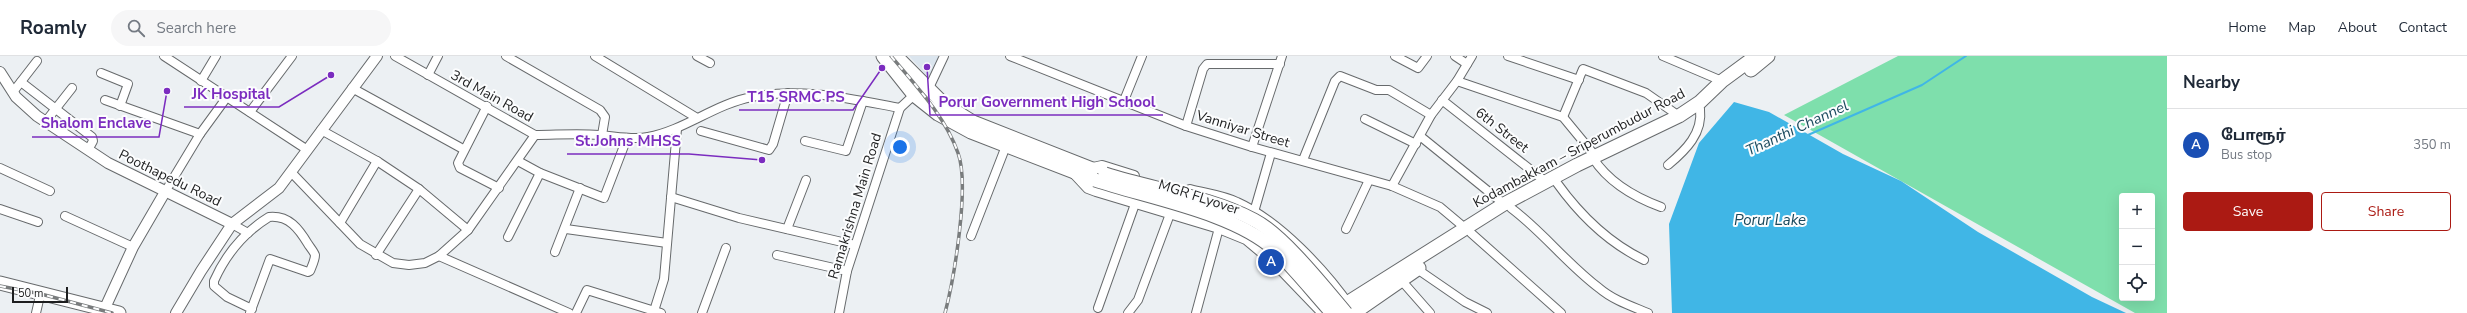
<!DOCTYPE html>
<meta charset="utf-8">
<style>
:root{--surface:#fff;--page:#f6f6f7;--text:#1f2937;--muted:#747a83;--line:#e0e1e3;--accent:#ab1a13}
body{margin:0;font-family:"Nunito Sans","Noto Sans Tamil",sans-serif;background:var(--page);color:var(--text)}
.controls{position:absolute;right:12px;bottom:12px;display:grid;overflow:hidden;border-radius:4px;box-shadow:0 4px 16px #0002}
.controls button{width:36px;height:36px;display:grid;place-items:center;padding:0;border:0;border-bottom:1px solid var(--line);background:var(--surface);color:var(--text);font:20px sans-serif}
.scale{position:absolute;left:12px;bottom:10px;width:56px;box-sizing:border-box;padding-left:4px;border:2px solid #1d1e1f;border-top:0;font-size:11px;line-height:14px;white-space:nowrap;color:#1d1e1f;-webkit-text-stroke:3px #fcfdfe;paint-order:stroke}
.you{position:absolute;left:900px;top:91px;width:14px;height:14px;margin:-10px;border:3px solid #fff;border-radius:50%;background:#1a73e8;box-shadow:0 0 0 6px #1a73e833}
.badge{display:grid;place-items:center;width:26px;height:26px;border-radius:50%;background:var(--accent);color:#fff;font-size:13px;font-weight:700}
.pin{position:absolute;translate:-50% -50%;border:2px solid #fff;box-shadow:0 1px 4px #0006}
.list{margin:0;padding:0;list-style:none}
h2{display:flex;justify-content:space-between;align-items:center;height:52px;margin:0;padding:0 16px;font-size:17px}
h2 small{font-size:13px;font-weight:400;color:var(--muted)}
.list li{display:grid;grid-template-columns:26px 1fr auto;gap:12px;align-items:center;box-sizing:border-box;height:72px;padding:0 16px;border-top:1px solid var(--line)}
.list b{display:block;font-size:15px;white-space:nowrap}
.list p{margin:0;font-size:13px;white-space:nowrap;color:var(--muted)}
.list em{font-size:13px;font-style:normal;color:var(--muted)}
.actions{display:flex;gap:8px;padding:12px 16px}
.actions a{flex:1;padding:9px 0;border:1px solid var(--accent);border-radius:4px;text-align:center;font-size:14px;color:var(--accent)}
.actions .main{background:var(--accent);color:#fff}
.icon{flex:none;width:22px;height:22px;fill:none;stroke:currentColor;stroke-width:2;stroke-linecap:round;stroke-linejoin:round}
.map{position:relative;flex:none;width:2167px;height:257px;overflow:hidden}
header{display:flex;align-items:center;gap:24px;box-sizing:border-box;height:56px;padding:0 20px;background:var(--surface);border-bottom:1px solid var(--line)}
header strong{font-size:19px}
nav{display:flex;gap:22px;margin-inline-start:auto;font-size:14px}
.search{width:280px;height:36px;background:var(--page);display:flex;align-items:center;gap:10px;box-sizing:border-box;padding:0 14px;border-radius:22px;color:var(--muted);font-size:15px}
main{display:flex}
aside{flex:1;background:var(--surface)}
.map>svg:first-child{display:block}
</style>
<header>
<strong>Roamly</strong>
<div class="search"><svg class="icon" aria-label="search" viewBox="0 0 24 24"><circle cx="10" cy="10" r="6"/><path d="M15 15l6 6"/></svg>Search here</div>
<nav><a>Home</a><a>Map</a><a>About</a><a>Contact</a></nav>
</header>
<main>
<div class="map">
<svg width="2167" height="257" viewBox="0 0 2167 257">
<rect width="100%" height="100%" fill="#ecf0f3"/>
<!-- built -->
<polygon fill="#dbe5ee" points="909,0 940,0 929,22"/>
<!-- green -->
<path fill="#7edfac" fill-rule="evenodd" d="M1898,0H2167V257H2135L1784,59ZM2122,140H2152V242H2122Z"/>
<!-- water -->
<polygon fill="#40b6e6" points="1734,46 1769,56 1843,98 1901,125 1978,176 2092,241 2126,257 1672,257 1669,168 1699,87"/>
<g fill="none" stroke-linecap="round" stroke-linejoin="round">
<!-- stream -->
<polyline stroke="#40b6e6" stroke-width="2" points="1808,79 1922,29 1966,0"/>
<defs>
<g id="minor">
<polyline points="164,0 306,93"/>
<polyline points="395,0 535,79"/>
<polyline points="506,0 600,54 605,61 602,79"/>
<polyline points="595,0 697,62"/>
<polyline points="697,0 710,7"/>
<polyline points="1010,0 1186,70 1252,91 1392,130 1440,151 1465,172"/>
<polyline points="1395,0 1418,12 1427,0"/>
<polyline points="1455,0 1467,8"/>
<polyline points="1508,0 1579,24"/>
<polyline points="1663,0 1722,25"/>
<polyline points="101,17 128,28 120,50"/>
<polyline points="428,19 438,0"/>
<polyline points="201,25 216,0"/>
<polyline points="1457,25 1563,61 1596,101"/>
<polyline points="21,26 92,81 93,85 88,94"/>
<polyline points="352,32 463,93"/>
<polyline points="928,34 944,0"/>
<polyline points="13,36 37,5"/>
<polyline points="105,44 200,78"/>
<polyline points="1442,44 1546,126"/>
<polyline points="1123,47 1142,0"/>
<polyline points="487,50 458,107 460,112 499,132"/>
<polyline points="250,56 292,0"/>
<polyline points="1563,61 1583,13 1646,37 1679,60"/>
<polyline points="1365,63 1416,88"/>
<polyline points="46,65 72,32"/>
<polyline points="1186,70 1203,13 1207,8 1280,8"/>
<polyline points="321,74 377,105 419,133 468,174"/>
<polyline points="701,75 769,94 773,88 788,37"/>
<path d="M535,79C556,79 578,77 599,79C615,80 632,84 648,81C685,74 715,48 752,41C802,31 851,43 900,52"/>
<polyline points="1420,80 1504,148"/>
<polyline points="805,85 846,95 863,45"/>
<polyline points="1252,91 1282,0"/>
<path d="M1593,102C1609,127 1634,141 1661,151"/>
<polyline points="1303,104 1335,25 1340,20 1376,34 1389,34 1431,59"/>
<polyline points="518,105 540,117 604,142 627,82"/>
<path d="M1668,109C1686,94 1703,77 1700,53"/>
<polyline points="0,112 50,135"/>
<polyline points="291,116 360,188 393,207 409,209 425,207 439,200 468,174 535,79"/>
<path d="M1557,127C1580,159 1609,187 1644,204"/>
<polyline points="1392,130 1431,59 1457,25 1472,0"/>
<polyline points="165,136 200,78 227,41"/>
<polyline points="671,141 739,162 855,189"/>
<path d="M1511,152C1543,176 1567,208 1599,232C1613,244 1631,250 1648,257"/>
<polyline points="0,153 38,166"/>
<polyline points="1254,156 1271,97"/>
<polyline points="65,160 133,191"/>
<polyline points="340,167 377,105"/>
<polyline points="232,168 248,177"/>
<polyline points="566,173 667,187"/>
<polyline points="787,173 806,124"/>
<polyline points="1346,173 1369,124"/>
<polyline points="1471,177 1561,257"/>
<polyline points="971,180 1006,90"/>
<polyline points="508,181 540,117"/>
<polyline points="555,196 580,132"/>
<polyline points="376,199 419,133"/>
<polyline points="777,199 847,215"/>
<polyline points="439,200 569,257"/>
<polyline points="1417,213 1465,246 1487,257"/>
<polyline points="1401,224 1430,257"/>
<polyline points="1098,252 1135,148"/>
<polyline points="654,255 664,223 677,73"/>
<polyline points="36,257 39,244"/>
<path d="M250,257L270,203L308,216L310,215C312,210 315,204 315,199C314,196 310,191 308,188C299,173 289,159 269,161C243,177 226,198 214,225V230L227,241L252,253"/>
<polyline points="576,257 587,234 661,257"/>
<polyline points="702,257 726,192"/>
<polyline points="839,257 847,215 900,52 914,39"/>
<polyline points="1128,257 1138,244 1170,158"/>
<polyline points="1196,257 1219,172"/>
</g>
<g id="tertiary">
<polyline points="0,16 16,41 37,60 108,107 232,168"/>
<polyline points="1093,112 1102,110 1134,120"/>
<polyline points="1074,117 1088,132 1096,135 1219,172 1246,183 1275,207 1323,257"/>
<path d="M1190,134C1205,138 1223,140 1237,147C1279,166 1325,215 1351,253"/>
<polyline points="105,252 133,191 165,136"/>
<polyline points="176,257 201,215 232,168 279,132 377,0"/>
</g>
<g id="primary">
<polyline points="883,0 914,39 938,58 971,76 1095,124"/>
<polyline points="896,0 944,48 973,66 1105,118"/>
<polyline points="1751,14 1768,0"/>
<polyline points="0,227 119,257"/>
<polyline points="1331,257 1504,148 1577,109 1679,60 1700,46 1722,25 1756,0"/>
<polyline points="1354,257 1419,212"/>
</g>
</defs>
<!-- minor casing -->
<use href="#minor" stroke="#676a6c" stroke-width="10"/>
<!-- tertiary casing -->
<use href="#tertiary" stroke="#676a6c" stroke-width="12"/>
<!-- primary casing -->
<use href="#primary" stroke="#676a6c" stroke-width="15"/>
<!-- minor -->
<use href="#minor" stroke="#fff" stroke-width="8"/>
<!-- tertiary -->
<use href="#tertiary" stroke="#fff" stroke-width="10"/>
<!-- primary -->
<use href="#primary" stroke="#fff" stroke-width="13"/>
<defs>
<g id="rail">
<path d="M891,0C916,30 945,60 958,97C970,129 954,223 945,257"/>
<polyline points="0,230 41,238 112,257"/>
</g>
</defs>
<!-- rail casing -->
<use href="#rail" stroke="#797c7d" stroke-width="3.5"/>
<!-- rail -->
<use href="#rail" stroke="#fcfdfe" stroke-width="2" stroke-dasharray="6" stroke-linecap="butt"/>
<defs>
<g id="primary-bridge">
<path d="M1105,118C1154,134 1209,140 1254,164C1283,179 1324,231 1346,257"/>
<path d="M1095,124C1149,142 1233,156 1275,194C1295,213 1313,236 1332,257"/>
</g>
</defs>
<!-- primary-bridge casing -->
<use href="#primary-bridge" stroke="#676a6c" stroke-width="15" stroke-linecap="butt"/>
<!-- primary-bridge -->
<use href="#primary-bridge" stroke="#fff" stroke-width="13"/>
</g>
<g text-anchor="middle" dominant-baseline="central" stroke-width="4" stroke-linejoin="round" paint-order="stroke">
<!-- street labels -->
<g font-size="14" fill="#1d1e1f" stroke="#fcfdfe">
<text transform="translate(492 40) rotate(29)">3rd Main Road</text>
<text transform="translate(1243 73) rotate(17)">Vanniyar Street</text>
<text transform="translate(1502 74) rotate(38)">6th Street</text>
<text transform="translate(1579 92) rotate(-28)">Kodambakkam – Sriperumbudur Road</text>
<text transform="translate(170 122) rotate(26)">Poothapedu Road</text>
<text transform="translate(1199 141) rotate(18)">MGR FLyover</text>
<text transform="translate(855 150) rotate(-73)">Ramakrishna Main Road</text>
</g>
<!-- water labels -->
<g font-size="15" font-style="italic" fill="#18485c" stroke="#fcfdfe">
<text transform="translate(1797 72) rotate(-25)">Thanthi Channel</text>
<text x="1770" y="164">Porur Lake</text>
</g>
</g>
<!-- callouts -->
<path fill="none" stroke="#7b2cbf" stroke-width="1.5" d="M331 19L279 51H184M882 12L853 54H739M927 11L930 59H1163M167 35L159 81H32M762 104L689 98H567"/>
<g fill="#7b2cbf" stroke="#fcfdfe" stroke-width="1.5">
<circle cx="331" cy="19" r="4"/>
<circle cx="882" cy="12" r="4"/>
<circle cx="927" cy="11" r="4"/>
<circle cx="167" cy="35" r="4"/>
<circle cx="762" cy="104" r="4"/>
</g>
<g font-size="15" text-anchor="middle" font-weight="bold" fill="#7b2cbf" stroke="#fcfdfe" stroke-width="4" stroke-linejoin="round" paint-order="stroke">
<text x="231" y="43">JK Hospital</text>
<text x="796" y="46">T15 SRMC PS</text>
<text x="1047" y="51">Porur Government High School</text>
<text x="96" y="72">Shalom Enclave</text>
<text x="628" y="90">St.Johns MHSS</text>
</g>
</svg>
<div class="controls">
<button>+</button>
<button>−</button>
<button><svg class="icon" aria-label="locate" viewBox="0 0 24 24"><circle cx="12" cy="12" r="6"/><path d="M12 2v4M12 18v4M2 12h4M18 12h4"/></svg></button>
</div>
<div class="scale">50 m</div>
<div class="you"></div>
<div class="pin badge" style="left:1271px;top:206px;background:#1a4fb4">A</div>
</div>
<aside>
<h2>Nearby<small></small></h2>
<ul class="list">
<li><span class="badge" style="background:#1a4fb4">A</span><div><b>போரூர்</b><p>Bus stop</p></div><em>350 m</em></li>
</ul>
<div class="actions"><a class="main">Save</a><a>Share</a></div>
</aside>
</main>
